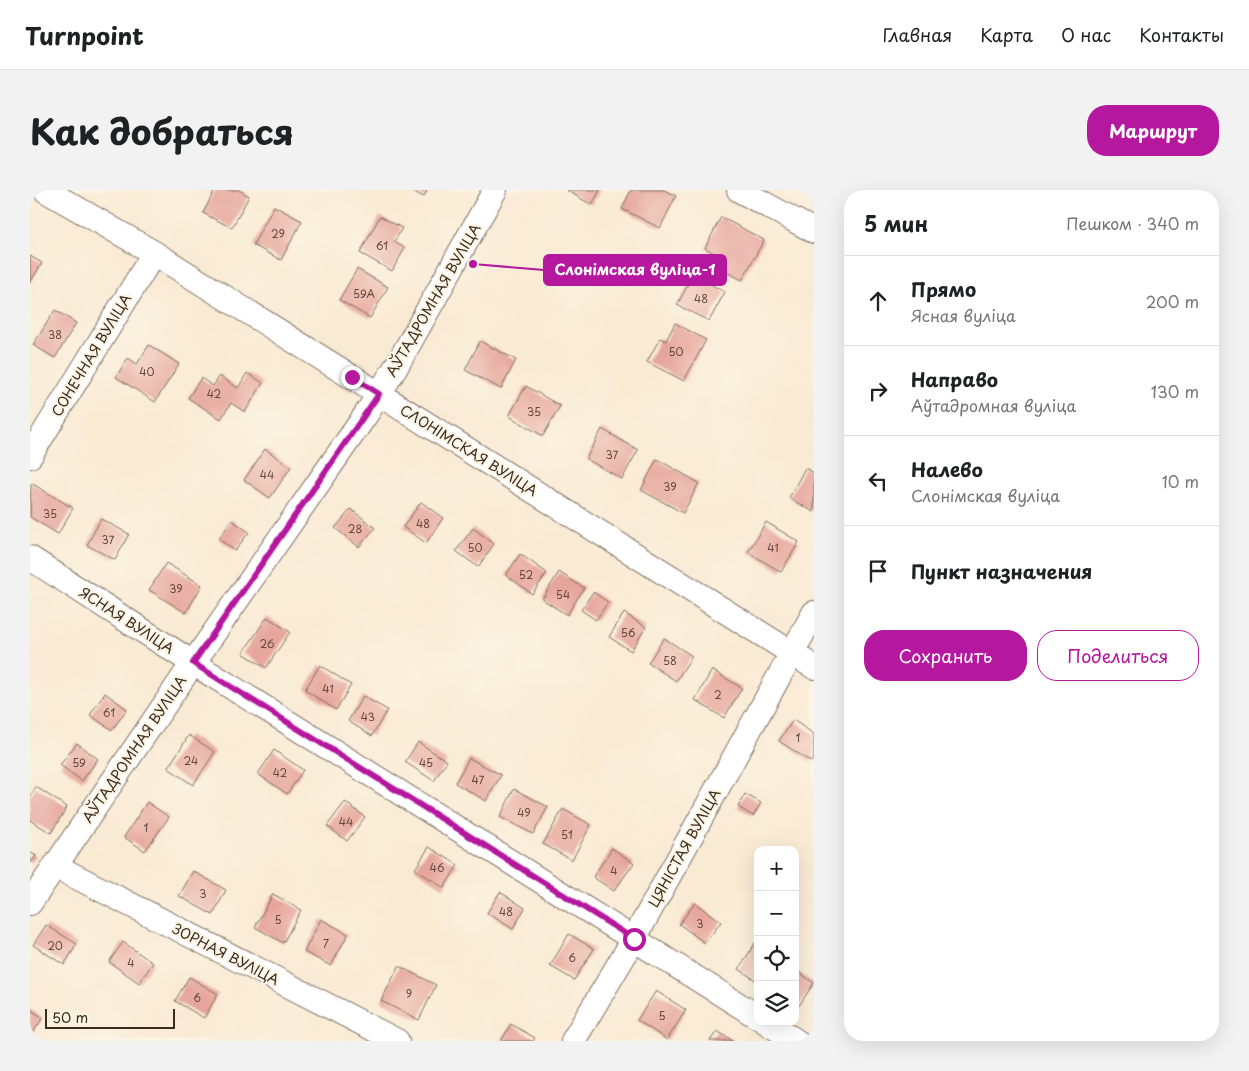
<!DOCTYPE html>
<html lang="ru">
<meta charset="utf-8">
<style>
:root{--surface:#fff;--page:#f2f2f2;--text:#202124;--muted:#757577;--line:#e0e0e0;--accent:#b5179e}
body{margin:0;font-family:"Playpen Sans",sans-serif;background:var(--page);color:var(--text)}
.controls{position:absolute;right:15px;bottom:15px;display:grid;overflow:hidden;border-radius:10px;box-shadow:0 5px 20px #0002}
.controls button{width:45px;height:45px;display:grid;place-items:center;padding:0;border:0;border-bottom:1px solid var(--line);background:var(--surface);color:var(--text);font:25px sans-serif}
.scale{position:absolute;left:15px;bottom:12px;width:130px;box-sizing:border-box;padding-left:5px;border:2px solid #3b2a1e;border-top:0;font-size:14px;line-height:18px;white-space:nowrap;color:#3b2a1e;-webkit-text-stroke:4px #fcf5e5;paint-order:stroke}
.stop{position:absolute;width:15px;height:15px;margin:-11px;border:4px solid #b5179e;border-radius:50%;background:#fff}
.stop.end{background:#b5179e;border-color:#fff;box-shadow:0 1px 5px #0008}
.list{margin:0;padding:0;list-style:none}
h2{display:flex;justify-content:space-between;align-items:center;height:65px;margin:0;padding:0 20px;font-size:21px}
h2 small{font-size:16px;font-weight:400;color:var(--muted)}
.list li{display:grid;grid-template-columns:32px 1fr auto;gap:15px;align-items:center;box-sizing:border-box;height:90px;padding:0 20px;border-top:1px solid var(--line)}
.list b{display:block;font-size:19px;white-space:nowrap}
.list p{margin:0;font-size:16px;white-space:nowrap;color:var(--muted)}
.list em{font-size:16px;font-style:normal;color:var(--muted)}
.actions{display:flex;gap:10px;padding:15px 20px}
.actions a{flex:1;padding:11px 0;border:1px solid var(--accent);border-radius:20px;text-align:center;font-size:18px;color:var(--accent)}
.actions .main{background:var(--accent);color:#fff}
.icon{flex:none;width:28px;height:28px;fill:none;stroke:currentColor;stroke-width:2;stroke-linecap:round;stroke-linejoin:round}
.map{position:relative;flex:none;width:784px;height:851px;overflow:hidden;border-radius:20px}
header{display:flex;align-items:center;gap:30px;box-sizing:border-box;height:70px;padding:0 25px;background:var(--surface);border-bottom:1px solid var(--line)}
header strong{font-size:24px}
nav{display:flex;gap:28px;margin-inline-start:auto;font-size:18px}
.intro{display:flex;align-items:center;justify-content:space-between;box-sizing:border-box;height:120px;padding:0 30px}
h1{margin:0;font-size:35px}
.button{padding:12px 22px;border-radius:20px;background:var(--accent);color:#fff;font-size:18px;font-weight:700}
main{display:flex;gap:30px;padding:0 30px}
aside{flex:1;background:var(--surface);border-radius:20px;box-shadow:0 5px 20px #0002}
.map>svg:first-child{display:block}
</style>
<header>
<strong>Turnpoint</strong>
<nav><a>Главная</a><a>Карта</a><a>О нас</a><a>Контакты</a></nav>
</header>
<div class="intro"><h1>Как добраться</h1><a class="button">Маршрут</a></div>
<main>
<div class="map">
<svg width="784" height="851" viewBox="0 0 784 851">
<rect width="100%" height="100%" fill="#fcf5e5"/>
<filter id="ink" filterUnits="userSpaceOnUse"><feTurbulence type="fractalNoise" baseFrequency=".02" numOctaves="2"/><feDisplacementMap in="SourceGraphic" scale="10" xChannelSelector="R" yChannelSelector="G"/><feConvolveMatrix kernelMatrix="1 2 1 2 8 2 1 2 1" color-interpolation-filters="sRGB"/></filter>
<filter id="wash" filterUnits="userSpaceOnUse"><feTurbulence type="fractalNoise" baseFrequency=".0096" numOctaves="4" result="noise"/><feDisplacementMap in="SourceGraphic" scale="20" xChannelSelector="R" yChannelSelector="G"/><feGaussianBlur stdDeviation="1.12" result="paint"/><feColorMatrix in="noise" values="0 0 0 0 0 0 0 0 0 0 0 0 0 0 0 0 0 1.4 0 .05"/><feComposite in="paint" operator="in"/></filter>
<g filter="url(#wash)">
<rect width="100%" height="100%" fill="#f9ead4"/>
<g id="blocks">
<!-- building -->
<g fill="#e6a59c">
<polygon points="185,0 209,0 219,6 202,38 173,23"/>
<polygon points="380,0 397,0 394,7"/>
<polygon points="536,0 570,0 562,15"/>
<polygon points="601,0 634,0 646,6 630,38 592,19"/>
<polygon points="244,16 272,31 251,70 223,55"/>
<polygon points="350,26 372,38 364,52 375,58 362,81 330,63"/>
<polygon points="691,27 734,50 712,90 681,74 686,64 675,58"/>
<polygon points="0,66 12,73 0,93"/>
<polygon points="327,79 358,97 340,128 309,110"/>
<polygon points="663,85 695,102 679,131 647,115"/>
<polygon points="25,120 46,133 25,168 3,155"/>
<polygon points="645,133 676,150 654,191 617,172 630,148 636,151"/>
<polygon points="450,151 486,170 471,199 435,180"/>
<polygon points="119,155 149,174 125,212 86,187 98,168 107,174"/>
<polygon points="217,183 233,193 215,222 201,213 191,229 158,208 171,188 183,196 190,186 208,198"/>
<polygon points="496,196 530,216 513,246 479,226"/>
<polygon points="572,239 608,260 592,289 556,269"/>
<polygon points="235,259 261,277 240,308 214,290"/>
<polygon points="627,269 669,293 653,323 611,300"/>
<polygon points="775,278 784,283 784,322 759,308"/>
<polygon points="1,293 43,318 28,344 0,327"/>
<polygon points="391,312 413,328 396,353 373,337"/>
<polygon points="321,319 345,338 329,357 305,338"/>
<polygon points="71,329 99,344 85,370 57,355"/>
<polygon points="202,330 219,342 205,361 189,349"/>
<polygon points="736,332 769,352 751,382 718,362"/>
<polygon points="443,338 464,354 448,377 426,361"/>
<polygon points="490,364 517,383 502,404 476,385"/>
<polygon points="136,373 172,395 156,423 119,400"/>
<polygon points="529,382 554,398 537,425 512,409"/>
<polygon points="563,402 578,412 566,430 551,420"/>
<polygon points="594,423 616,437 601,461 579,447"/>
<polygon points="237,427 260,442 236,478 213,463"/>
<polygon points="634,448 662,466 646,491 618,473"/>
<polygon points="290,475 321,495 306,520 275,500"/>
<polygon points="682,480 712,498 694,528 665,510"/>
<polygon points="75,503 97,519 82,540 60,525"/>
<polygon points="333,506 357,520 342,546 318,531"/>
<polygon points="763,530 784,544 784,568 781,572 749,551"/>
<polygon points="159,545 185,562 163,595 138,578"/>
<polygon points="388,552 417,571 404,591 375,572"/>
<polygon points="47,553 68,569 52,591 30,575"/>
<polygon points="244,560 273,580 257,604 228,584"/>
<polygon points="439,568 471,585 456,611 425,593"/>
<polygon points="6,597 37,617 21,643 0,630 0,607"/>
<polygon points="484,599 518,617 503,644 470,627"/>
<polygon points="715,604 731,613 723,626 708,617"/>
<polygon points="117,612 139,627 115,661 94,647"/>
<polygon points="315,612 335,627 317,651 297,636"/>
<polygon points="533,619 561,635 542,670 513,654"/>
<polygon points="399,657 428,675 414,698 385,679"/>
<polygon points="582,658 604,673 584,701 563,687"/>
<polygon points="0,662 6,666 0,674"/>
<polygon points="163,681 196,700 183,725 149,706"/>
<polygon points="470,702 495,718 483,739 457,723"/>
<polygon points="243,704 271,720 253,753 225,737"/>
<polygon points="665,713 691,732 675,753 649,734"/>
<polygon points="291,729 318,744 301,776 274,762"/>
<polygon points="16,735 47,754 34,775 3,755"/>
<polygon points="539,744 564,759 544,790 520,776"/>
<polygon points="93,752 123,773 109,793 79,772"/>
<polygon points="725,753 728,755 728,792 709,779"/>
<polygon points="369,776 406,795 389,830 351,811"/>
<polygon points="766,780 784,793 768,817 765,815"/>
<polygon points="159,787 188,804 174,828 145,811"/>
<polygon points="626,801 656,820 637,850 607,830"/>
<polygon points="0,819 13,828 0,846"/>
<polygon points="481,834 505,848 503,851 471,851"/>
<polygon points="687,841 703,851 680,851"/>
</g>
</g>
</g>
<g filter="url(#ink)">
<use href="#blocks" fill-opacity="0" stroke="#7e6d5e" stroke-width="1"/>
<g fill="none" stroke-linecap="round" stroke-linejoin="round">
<defs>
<g id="minor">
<polyline points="15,0 124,63 784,477"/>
<polyline points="709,0 784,41"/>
<polyline points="0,266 124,63"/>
<polyline points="0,368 163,473 728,827"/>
<polyline points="25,676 367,851"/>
<polyline points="0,713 163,473 335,226 366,177 465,0"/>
<polyline points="736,832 766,851"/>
<polyline points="543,851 604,749 784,423"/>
</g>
</defs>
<!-- minor casing -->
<use href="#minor" stroke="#7e6d5e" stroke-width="26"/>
<!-- minor -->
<use href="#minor" stroke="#fff" stroke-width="24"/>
</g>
</g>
<g fill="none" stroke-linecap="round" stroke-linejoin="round" filter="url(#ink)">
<!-- route -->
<polyline stroke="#b5179e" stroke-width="6" points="322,187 349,204 163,473 604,749"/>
</g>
<g text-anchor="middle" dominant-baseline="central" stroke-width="4.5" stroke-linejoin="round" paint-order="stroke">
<!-- number labels -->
<g font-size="11" fill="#66493e">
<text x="248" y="43">29</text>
<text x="352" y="55">61</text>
<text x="334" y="103">59А</text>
<text x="671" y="108">48</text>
<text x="25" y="144">38</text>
<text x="646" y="161">50</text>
<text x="117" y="181">40</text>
<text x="184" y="203">42</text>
<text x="504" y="221">35</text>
<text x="582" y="264">37</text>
<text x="237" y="284">44</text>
<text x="640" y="296">39</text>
<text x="20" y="323">35</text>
<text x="393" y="333">48</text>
<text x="325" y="338">28</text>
<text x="78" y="349">37</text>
<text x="445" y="357">50</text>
<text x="743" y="357">41</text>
<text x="496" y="384">52</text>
<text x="146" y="398">39</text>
<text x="533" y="404">54</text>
<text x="598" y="442">56</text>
<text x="237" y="453">26</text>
<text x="640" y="470">58</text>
<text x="298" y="498">41</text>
<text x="688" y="504">2</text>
<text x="79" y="522">61</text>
<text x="338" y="526">43</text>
<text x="768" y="547">1</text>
<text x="161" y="570">24</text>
<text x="49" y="572">59</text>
<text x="396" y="572">45</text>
<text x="250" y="582">42</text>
<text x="448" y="589">47</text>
<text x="494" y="622">49</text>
<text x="316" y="631">44</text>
<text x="116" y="637">1</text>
<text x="537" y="644">51</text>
<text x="407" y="677">46</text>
<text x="584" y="680">4</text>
<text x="173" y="703">3</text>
<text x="476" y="721">48</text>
<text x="248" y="729">5</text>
<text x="670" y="733">3</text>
<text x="296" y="753">7</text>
<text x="25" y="755">20</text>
<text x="542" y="767">6</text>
<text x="101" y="772">4</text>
<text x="379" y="803">9</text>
<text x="167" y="807">6</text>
<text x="632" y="825">5</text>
</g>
<!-- street labels -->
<g font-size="14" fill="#3b2a1e" stroke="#fcf5e5">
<text transform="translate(403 110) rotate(-60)">АЎТАДРОМНАЯ ВУЛІЦА</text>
<text transform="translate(61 165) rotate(-59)">СОНЕЧНАЯ ВУЛІЦА</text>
<text transform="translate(439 260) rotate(32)">СЛОНІМСКАЯ ВУЛІЦА</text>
<text transform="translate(97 430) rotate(33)">ЯСНАЯ ВУЛІЦА</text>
<text transform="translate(104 559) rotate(-56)">АЎТАДРОМНАЯ ВУЛІЦА</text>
<text transform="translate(654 658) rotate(-61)">ЦЯНІСТАЯ ВУЛІЦА</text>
<text transform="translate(196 764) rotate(27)">ЗОРНАЯ ВУЛІЦА</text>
</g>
</g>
<!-- callouts -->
<path fill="none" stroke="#b5179e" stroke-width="2" d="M443 74L514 80"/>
<circle fill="#b5179e" stroke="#fcf5e5" stroke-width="2" cx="443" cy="74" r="5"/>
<rect fill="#b5179e" stroke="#b5179e" stroke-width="2" x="514" y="65" width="182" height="30" rx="5"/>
<g font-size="15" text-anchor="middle" font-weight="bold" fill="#fff">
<text x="605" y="85">Слонімская вуліца-1</text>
</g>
</svg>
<div class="controls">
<button>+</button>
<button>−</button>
<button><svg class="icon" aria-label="locate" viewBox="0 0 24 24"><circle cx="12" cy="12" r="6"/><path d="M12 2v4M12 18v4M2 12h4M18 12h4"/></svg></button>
<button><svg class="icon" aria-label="layers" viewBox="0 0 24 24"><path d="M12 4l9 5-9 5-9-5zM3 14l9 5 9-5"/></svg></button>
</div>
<div class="scale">50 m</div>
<div class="stop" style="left:604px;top:749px"></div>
<div class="stop end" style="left:322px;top:187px"></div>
</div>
<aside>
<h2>5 мин<small>Пешком · 340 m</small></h2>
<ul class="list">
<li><svg class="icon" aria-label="ahead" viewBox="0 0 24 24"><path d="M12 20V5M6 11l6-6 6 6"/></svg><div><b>Прямо</b><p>Ясная вуліца</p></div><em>200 m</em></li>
<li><svg class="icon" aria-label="right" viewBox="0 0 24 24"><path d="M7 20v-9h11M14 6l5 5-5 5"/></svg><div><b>Направо</b><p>Аўтадромная вуліца</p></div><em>130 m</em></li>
<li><svg class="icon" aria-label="left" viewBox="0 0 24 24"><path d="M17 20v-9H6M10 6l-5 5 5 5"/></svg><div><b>Налево</b><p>Слонімская вуліца</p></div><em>10 m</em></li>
<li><svg class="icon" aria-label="arrive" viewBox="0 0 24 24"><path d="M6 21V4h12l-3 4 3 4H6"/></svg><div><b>Пункт назначения</b></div></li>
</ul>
<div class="actions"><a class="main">Сохранить</a><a>Поделиться</a></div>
</aside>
</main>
